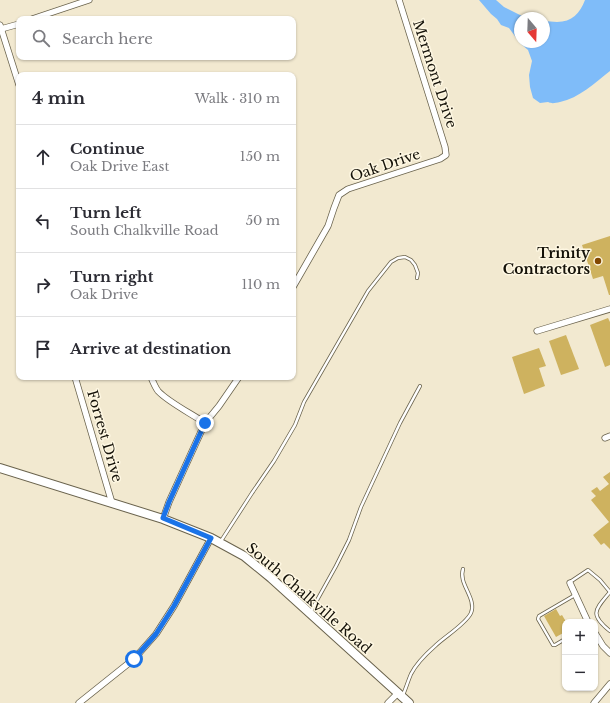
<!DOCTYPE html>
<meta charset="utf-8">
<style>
:root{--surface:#fff;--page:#f7f7f7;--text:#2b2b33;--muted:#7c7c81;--line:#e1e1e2}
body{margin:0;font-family:"Libre Baskerville",serif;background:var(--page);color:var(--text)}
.controls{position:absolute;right:12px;bottom:12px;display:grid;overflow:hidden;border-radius:8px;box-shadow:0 1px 3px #0004}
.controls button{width:36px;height:36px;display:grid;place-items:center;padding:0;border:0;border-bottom:1px solid var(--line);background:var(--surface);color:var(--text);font:20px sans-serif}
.compass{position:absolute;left:514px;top:12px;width:36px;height:36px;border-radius:50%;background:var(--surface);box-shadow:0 1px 3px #0004;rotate:161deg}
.stop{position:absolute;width:12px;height:12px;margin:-9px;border:3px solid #1a73e8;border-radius:50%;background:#fff}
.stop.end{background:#1a73e8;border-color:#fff;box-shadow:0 1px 4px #0008}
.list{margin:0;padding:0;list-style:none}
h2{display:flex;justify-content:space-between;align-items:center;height:52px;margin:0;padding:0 16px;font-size:17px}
h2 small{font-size:13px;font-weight:400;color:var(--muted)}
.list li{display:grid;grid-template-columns:26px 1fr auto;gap:12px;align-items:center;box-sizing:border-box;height:64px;padding:0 16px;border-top:1px solid var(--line)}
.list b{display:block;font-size:15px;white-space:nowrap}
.list p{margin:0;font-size:13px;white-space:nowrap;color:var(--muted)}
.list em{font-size:13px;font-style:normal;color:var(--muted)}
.icon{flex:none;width:22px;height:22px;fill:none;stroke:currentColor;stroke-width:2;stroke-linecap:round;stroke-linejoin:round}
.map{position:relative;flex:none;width:610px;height:703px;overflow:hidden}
.search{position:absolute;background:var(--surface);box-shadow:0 1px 3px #0004;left:16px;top:16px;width:280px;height:44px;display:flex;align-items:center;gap:10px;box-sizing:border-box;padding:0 14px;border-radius:8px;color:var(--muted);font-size:15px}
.panel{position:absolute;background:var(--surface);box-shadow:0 1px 3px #0004;left:16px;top:72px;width:280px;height:308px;border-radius:8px}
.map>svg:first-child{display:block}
</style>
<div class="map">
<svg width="610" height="703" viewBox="0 0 610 703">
<rect width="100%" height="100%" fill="#f2e9d0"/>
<!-- water -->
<path fill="#7fbcf9" d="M479,0H496L504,7L526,18H520V42H544V21C548,21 553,22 557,22C572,22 580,13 585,0H610V71C595,83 579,98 560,102C555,103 552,104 548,102L540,103L533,98L530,87L529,75L532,61L528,50L520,43L509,28L501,25L497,19L491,14Z"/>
<!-- building -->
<g fill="#ceb25f">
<polygon points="610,236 610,295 609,295 603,276 593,279 582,245"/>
<polygon points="608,318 610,322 610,365 605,367 590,325"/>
<polygon points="566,335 579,369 561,375 549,341"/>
<polygon points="539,348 546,366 539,368 545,386 524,394 512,357"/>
<polygon points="610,472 610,549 604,543 601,545 593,535 609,522 591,500 596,496 591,491 597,487 600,491 609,484 603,477"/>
<polygon points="556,609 560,616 562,615 565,620 565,632 556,637 544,616"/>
</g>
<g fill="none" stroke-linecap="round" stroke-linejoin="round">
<defs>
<g id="lane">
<polyline points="221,541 252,493 274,461 295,425 304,402 368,291 391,262 398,258 405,257 411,260 415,265 418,273 417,278"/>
<polyline points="570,582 588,570 600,580 610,592"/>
<path d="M610,592C595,610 589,614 610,631"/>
<polyline points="311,611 336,566 349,540 361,507 400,423 420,386"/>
<polyline points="565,639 555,645 553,645 538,619 539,616 575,595"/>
<path d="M403,695C406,688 408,681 411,674C416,664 426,654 435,646C444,637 466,624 471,613C477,598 458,584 463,569"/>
</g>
<g id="street">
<polyline points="32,19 89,0"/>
<polyline points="0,25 19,85"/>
<polyline points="1,29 19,24"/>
<polyline points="293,287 328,226 334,208 339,195 348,189 440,159 446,155 445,147 399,0"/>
<polyline points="537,331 610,309"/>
<polyline points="75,377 112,503"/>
<path d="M151,377C153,382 155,387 158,391C168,402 192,414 205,423"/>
<polyline points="605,438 610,436"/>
<polyline points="163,519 169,502 205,423 219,406 239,377"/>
<polyline points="570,583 588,622"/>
<polyline points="595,633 603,646 610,653"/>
<polyline points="79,703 134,659 156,634 174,606 211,538"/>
<polyline points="388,703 398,693"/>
<polyline points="594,703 610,684"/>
</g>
<polyline id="secondary" points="0,468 163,519 211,538 244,556 271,578 409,703"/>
</defs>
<!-- lane casing -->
<use href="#lane" stroke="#6a634d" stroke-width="4"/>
<!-- street casing -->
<use href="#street" stroke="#6a634d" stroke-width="7"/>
<!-- secondary casing -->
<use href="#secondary" stroke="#6a634d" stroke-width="10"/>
<!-- lane -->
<use href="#lane" stroke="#fff" stroke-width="2.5"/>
<!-- street -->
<use href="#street" stroke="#fff" stroke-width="5.5"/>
<!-- secondary -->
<use href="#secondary" stroke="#fff" stroke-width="8"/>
</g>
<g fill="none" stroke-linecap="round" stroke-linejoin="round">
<!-- route -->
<polyline stroke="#1a73e8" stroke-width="5" points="134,659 156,634 174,606 211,538 163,518 169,502 205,423"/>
</g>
<!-- markers -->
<circle fill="#824700" stroke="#fef7e2" stroke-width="1.5" cx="598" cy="261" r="4"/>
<g text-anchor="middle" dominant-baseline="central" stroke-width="3" stroke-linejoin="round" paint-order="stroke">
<!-- street labels -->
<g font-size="14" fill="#141108" stroke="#fef7e2">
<text transform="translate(435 74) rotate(72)">Mermont Drive</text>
<text transform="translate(385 165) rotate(-19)">Oak Drive</text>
<text transform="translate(105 436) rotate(74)">Forrest Drive</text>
<text transform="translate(309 598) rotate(41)">South Chalkville Road</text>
</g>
<!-- poi labels -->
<g font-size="14" font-weight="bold" fill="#141108" stroke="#fef7e2" text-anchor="end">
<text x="590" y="253">Trinity<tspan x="590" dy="16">Contractors</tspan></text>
</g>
</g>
</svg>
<div class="controls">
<button>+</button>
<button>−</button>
</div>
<svg class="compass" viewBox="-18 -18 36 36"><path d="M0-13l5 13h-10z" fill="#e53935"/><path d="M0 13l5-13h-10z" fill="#7c7c81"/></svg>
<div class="stop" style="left:134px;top:659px"></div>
<div class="stop end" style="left:205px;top:423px"></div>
<div class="search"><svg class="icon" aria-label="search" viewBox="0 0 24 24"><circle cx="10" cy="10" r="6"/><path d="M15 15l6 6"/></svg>Search here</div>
<section class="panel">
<h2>4 min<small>Walk · 310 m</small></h2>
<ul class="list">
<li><svg class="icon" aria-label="ahead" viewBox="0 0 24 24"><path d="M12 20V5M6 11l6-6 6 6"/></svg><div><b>Continue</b><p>Oak Drive East</p></div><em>150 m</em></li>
<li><svg class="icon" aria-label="left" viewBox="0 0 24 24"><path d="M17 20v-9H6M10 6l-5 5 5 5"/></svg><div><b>Turn left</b><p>South Chalkville Road</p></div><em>50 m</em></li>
<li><svg class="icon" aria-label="right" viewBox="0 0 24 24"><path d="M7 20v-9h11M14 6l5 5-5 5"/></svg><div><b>Turn right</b><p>Oak Drive</p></div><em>110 m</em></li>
<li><svg class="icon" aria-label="arrive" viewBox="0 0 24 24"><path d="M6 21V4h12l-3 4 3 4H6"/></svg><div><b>Arrive at destination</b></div></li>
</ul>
</section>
</div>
